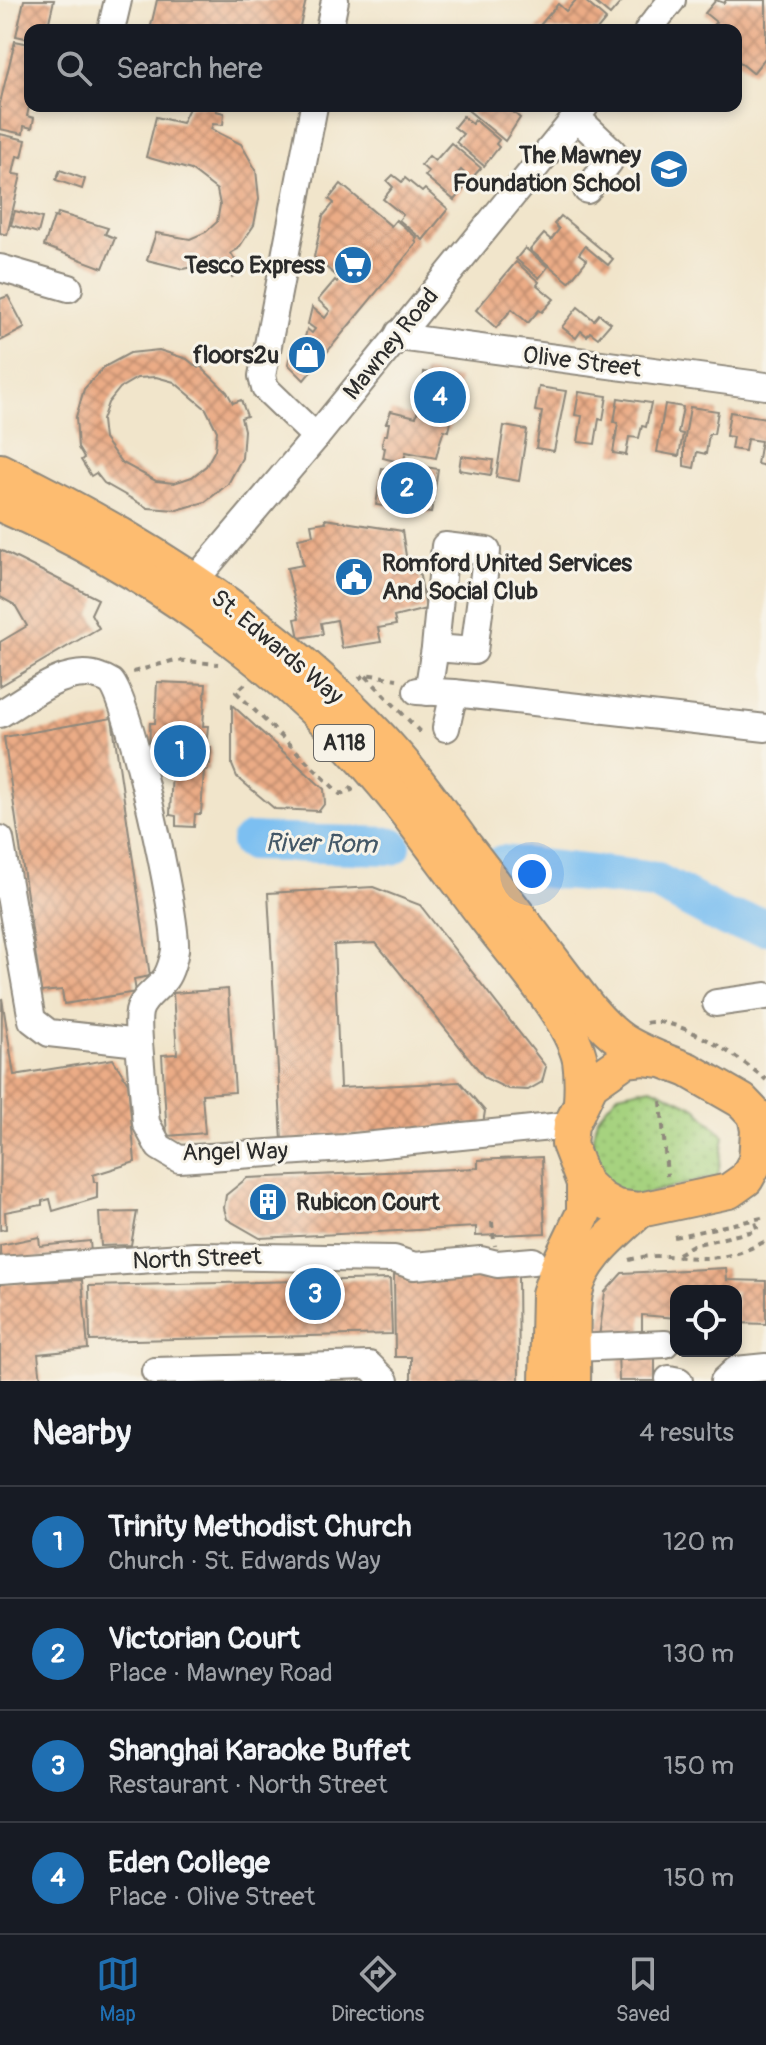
<!DOCTYPE html>
<meta charset="utf-8">
<style>
:root{--surface:#171b24;--page:#20242c;--text:#f1f3f6;--muted:#9ea1a6;--line:#363941;--accent:#1f6fb2}
body{margin:0;font-family:Pangolin,sans-serif;background:var(--page);color:var(--text)}
.controls{position:absolute;right:24px;bottom:24px;display:grid;overflow:hidden;border-radius:16px;box-shadow:0 4px 12px #0003}
.controls button{width:72px;height:72px;display:grid;place-items:center;padding:0;border:0;border-bottom:2px solid var(--line);background:var(--surface);color:var(--text);font:40px sans-serif}
.you{position:absolute;left:532px;top:874px;width:28px;height:28px;margin:-20px;border:6px solid #fff;border-radius:50%;background:#1a73e8;box-shadow:0 0 0 12px #1a73e833}
.badge{display:grid;place-items:center;width:52px;height:52px;border-radius:50%;background:var(--accent);color:#fff;font-size:26px;font-weight:700}
.pin{position:absolute;translate:-50% -50%;border:4px solid #fff;box-shadow:0 2px 8px #0006}
.list{margin:0;padding:0;list-style:none}
h2{display:flex;justify-content:space-between;align-items:center;height:104px;margin:0;padding:0 32px;font-size:34px}
h2 small{font-size:26px;font-weight:400;color:var(--muted)}
.list li{display:grid;grid-template-columns:52px 1fr auto;gap:24px;align-items:center;box-sizing:border-box;height:112px;padding:0 32px;border-top:2px solid var(--line)}
.list b{display:block;font-size:30px;white-space:nowrap}
.list p{margin:0;font-size:26px;white-space:nowrap;color:var(--muted)}
.list em{font-size:26px;font-style:normal;color:var(--muted)}
.icon{flex:none;width:44px;height:44px;fill:none;stroke:currentColor;stroke-width:2;stroke-linecap:round;stroke-linejoin:round}
.map{position:relative;flex:none;width:766px;height:1381px;overflow:hidden}
.search{position:absolute;background:var(--surface);box-shadow:0 4px 12px #0003;left:24px;right:24px;top:24px;height:88px;display:flex;align-items:center;gap:20px;box-sizing:border-box;padding:0 28px;border-radius:16px;color:var(--muted);font-size:30px}
.sheet{height:552px;background:var(--surface)}
nav{display:flex;justify-content:space-around;align-items:center;box-sizing:border-box;height:112px;border-top:2px solid var(--line);background:var(--surface);font-size:22px;color:var(--muted)}
nav a{display:grid;justify-items:center;gap:4px}
nav .on{color:var(--accent)}
.map>svg:first-child{display:block}
</style>
<div class="map">
<svg width="766" height="1381" viewBox="0 0 766 1381">
<defs>
<pattern id="grass-dots" width="8" height="8" patternUnits="userSpaceOnUse" patternTransform="scale(2)"><rect width="8" height="8" fill="#a6d27f"/><path d="M2 2h.1M6 6h.1" fill="none" stroke="#8fb46e" stroke-width="1.8" stroke-linecap="round"/></pattern>
<pattern id="building-cross-hatch" width="8" height="8" patternUnits="userSpaceOnUse" patternTransform="scale(2)"><rect width="8" height="8" fill="#ebac86"/><path d="M0 0l8 8M0 8l8-8" fill="none" stroke="#bf8c6e"/></pattern>
</defs>
<rect width="100%" height="100%" fill="#f7f3e8"/>
<filter id="ink" filterUnits="userSpaceOnUse"><feTurbulence type="fractalNoise" baseFrequency=".0125" numOctaves="2"/><feDisplacementMap in="SourceGraphic" scale="16" xChannelSelector="R" yChannelSelector="G"/><feConvolveMatrix kernelMatrix="1 2 1 2 8 2 1 2 1" color-interpolation-filters="sRGB"/></filter>
<filter id="wash" filterUnits="userSpaceOnUse"><feTurbulence type="fractalNoise" baseFrequency=".006" numOctaves="4" result="noise"/><feDisplacementMap in="SourceGraphic" scale="32" xChannelSelector="R" yChannelSelector="G"/><feGaussianBlur stdDeviation="1.8" result="paint"/><feColorMatrix in="noise" values="0 0 0 0 0 0 0 0 0 0 0 0 0 0 0 0 0 1.4 0 .05"/><feComposite in="paint" operator="in"/></filter>
<g filter="url(#wash)">
<rect width="100%" height="100%" fill="#f1e5cb"/>
<!-- grass -->
<polygon fill="url(#grass-dots)" stroke="#687e55" stroke-width="2" points="651,1087 696,1108 724,1136 718,1176 632,1197 605,1185 589,1155 597,1118 618,1094"/>
<g fill="none" stroke-linecap="round" stroke-linejoin="round">
<!-- river -->
<g stroke="#7bbff1" stroke-width="38">
<polyline points="250,842 392,846"/>
<polyline points="502,864 655,881 727,919 766,926"/>
</g>
</g>
<g id="blocks">
<!-- building -->
<g fill="url(#building-cross-hatch)" fill-rule="evenodd">
<polygon points="24,0 54,0 47,30 30,30 30,39 16,36"/>
<polygon points="157,0 306,0 300,26 310,30 150,30"/>
<polygon points="576,0 584,0 606,19 597,30 536,30 558,4 566,11"/>
<polygon points="592,0 623,0 610,15"/>
<polygon points="716,0 724,3 726,0 766,0 766,57 753,73 736,59 736,30 709,30 716,22 705,13"/>
<polygon points="15,41 30,44 30,103 27,116 34,118 32,128 24,126 23,134 0,129 0,103"/>
<polygon points="190,106 218,106 216,111 224,113 223,125 213,124 211,129 241,144 256,170 259,199 254,225 238,249 231,253 241,270 232,277 220,261 184,269 147,260 156,233 190,239 206,232 217,222 220,205 217,190 191,170 146,157 156,117 182,123"/>
<polygon points="463,106 506,106 520,118 505,141"/>
<polygon points="463,116 472,124 475,120 499,140 496,144 499,147 484,166 456,142 463,134 454,127"/>
<polygon points="0,134 26,140 22,157 17,156 13,174 21,175 7,235 0,233"/>
<polygon points="451,143 481,168 471,179 461,170 455,177 466,186 454,200 425,176 429,172 421,165 429,156 435,161"/>
<polygon points="60,170 85,179 82,189 56,180"/>
<polygon points="393,175 402,182 405,178 422,192 425,189 448,209 423,240 399,220 403,215 383,199 393,187 387,181"/>
<polygon points="341,184 391,226 396,220 417,238 415,241 417,243 304,380 288,364 292,344 303,346 307,329 312,333 315,329 308,324 312,307 325,318 330,311 318,300 335,280 337,282 340,279 314,257 323,216 334,203 329,199"/>
<polygon points="15,211 42,218 38,233 11,225"/>
<polygon points="58,213 108,228 105,234 115,238 103,268 44,246 54,217 57,218"/>
<polygon points="561,216 613,259 608,265 585,246 579,254 587,260 569,282 530,250 544,234 551,240 559,229 554,224"/>
<polygon points="525,248 548,267 539,278 516,259"/>
<polygon points="516,262 539,282 537,285 554,299 542,312 539,310 528,323 512,309 496,328 476,310"/>
<polygon points="8,296 25,328 0,341 0,299"/>
<polygon points="578,307 594,320 599,314 611,323 598,338 590,332 587,336 581,331 576,338 562,327"/>
<path d="M159,350L187,359L198,368L200,366L227,392L233,403L241,400L247,416L241,418L244,430L242,458L228,484L205,502L177,510L148,508L104,483L96,473L91,476L81,460L84,458L78,448L76,417L84,389L104,367L130,353ZM156,377L174,382L206,409L217,431L215,450L206,466L192,477L174,483L156,481L121,462L104,439L102,420L108,403L120,388L137,378Z"/>
<polygon points="424,372 459,379 455,405 452,405 451,413 429,410 429,406 422,405"/>
<polygon points="539,387 566,391 554,451 536,448 542,412 535,411"/>
<polygon points="579,392 607,396 603,420 599,419 595,444 578,442 582,416 575,415"/>
<polygon points="618,398 651,403 646,427 642,426 639,438 629,437 626,455 613,453 618,423 614,422"/>
<polygon points="665,404 683,407 678,433 683,434 679,456 657,452"/>
<polygon points="690,407 718,411 714,434 709,434 706,454 697,452 694,468 684,466 684,443"/>
<polygon points="418,409 452,417 449,431 444,430 440,442 436,458 406,452 403,463 383,458 385,448 382,447 382,443 384,435 387,435 389,423 386,423 391,411 416,417"/>
<polygon points="730,412 766,418 766,466 757,464 761,441 747,439 745,451 731,449 733,437 726,436"/>
<polygon points="504,426 527,430 519,481 496,477"/>
<polygon points="461,456 493,460 491,475 459,470"/>
<polygon points="413,465 438,469 431,513 376,505 382,468 411,472"/>
<polygon points="325,519 402,531 407,562 417,560 426,609 394,617 396,625 378,628 381,642 342,648 337,620 321,623 323,634 299,638 295,619 299,618 287,568 303,565 298,538 313,535 311,524 326,522"/>
<polygon points="0,550 98,599 91,614 99,628 0,686 0,642 27,626 15,605 0,597"/>
<polygon points="157,682 206,684 203,726 208,726 206,747 211,747 210,764 208,764 208,770 204,770 201,814 195,814 194,827 176,826 176,816 170,815 172,769 166,769 166,764 154,763 149,756 150,723 155,723"/>
<polygon points="232,705 324,789 325,803 319,811 275,809 237,777 232,765"/>
<polygon points="112,718 150,976 134,979 136,992 64,1004 62,990 41,992 4,737"/>
<polygon points="373,887 420,905 546,1067 542,1082 528,1090 508,1089 485,1078 376,943 334,945 340,1088 460,1082 485,1111 483,1124 282,1141 268,893"/>
<polygon points="228,989 235,1092 202,1094 205,1133 167,1136 162,1055 177,1054 173,993"/>
<polygon points="2,998 14,1075 113,1059 128,1083 135,1162 93,1175 94,1182 97,1182 97,1198 53,1211 50,1199 42,1201 42,1205 5,1212 6,1229 0,1230"/>
<polygon points="542,1157 545,1233 476,1236 476,1227 260,1238 227,1219 224,1208 226,1195 247,1178 478,1168 478,1160"/>
<polygon points="137,1212 131,1245 101,1246 99,1213"/>
<polygon points="39,1237 40,1246 90,1241 91,1253 0,1262 0,1245"/>
<polygon points="726,1268 727,1280 766,1281 766,1324 736,1323 736,1291 676,1291 676,1318 642,1315 642,1339 599,1337 605,1292 622,1273"/>
<polygon points="518,1273 519,1381 411,1381 411,1357 395,1357 394,1274"/>
<polygon points="390,1279 392,1334 90,1341 89,1286"/>
<polygon points="82,1280 88,1349 38,1354 41,1381 0,1381 0,1283"/>
<polygon points="655,1350 655,1381 619,1381 618,1351"/>
</g>
</g>
</g>
<g filter="url(#ink)">
<use href="#blocks" fill-opacity="0" stroke="#8e887b" stroke-width="2"/>
<g fill="none" stroke-linecap="round" stroke-linejoin="round">
<defs>
<g id="minor">
<polyline points="111,30 118,0"/>
<polyline points="329,30 335,0"/>
<polyline points="648,30 672,0"/>
<polyline points="314,106 262,376 265,388 316,437"/>
<polyline points="576,117 613,152 609,162 587,190"/>
<polyline points="0,268 69,288"/>
<polyline points="399,333 406,338 766,386"/>
<polyline points="195,580 316,437 585,106"/>
<polyline points="417,691 454,693 766,728"/>
<polyline points="428,692 435,648 474,651 487,551 445,546 435,648"/>
<path d="M0,714C28,698 67,664 100,677C104,678 108,680 111,682C130,702 178,919 175,950C174,958 170,972 165,979C157,990 142,998 139,1012C137,1022 139,1034 139,1043"/>
<polyline points="446,728 454,693"/>
<polyline points="0,839 32,1020 49,1033 139,1043 146,1123 159,1147 179,1159 344,1148 571,1125"/>
<polyline points="716,1003 766,996"/>
<polyline points="0,1270 195,1256 394,1259 414,1266 481,1260 497,1264 533,1261"/>
<polyline points="574,1348 665,1344"/>
<polyline points="155,1371 369,1365 385,1381"/>
<polyline points="669,1379 679,1381"/>
<polyline points="724,1381 736,1370 766,1367"/>
</g>
<g id="major">
<path d="M0,471C149,543 290,634 399,759C423,787 444,817 465,846C507,900 548,955 590,1010C615,1039 626,1045 662,1060"/>
<path d="M0,504C144,566 283,663 384,784C420,827 452,874 487,919C514,955 570,1016 580,1060C582,1074 582,1088 581,1102"/>
<polyline points="755,1115 758,1130 756,1161 746,1179 729,1191 640,1210 616,1207 601,1199 584,1183 569,1144 571,1125 591,1084 625,1060 644,1058 662,1060 688,1070 742,1101 766,1126"/>
<polyline points="547,1381 549,1294 558,1266 584,1212 584,1183"/>
<path d="M573,1381C574,1353 570,1320 575,1293C582,1258 616,1233 640,1210"/>
</g>
</defs>
<!-- minor casing -->
<use href="#minor" stroke="#8e887b" stroke-width="30"/>
<!-- major casing -->
<use href="#major" stroke="#8e887b" stroke-width="38"/>
<!-- path -->
<g stroke="#8e887b" stroke-width="4" stroke-dasharray="6 6" stroke-linecap="butt">
<polyline points="133,672 175,660 218,664"/>
<polyline points="366,676 424,736"/>
<polyline points="359,679 365,674 397,679"/>
<polyline points="245,684 236,692 340,794 352,790 349,787"/>
<path d="M646,1023C676,1014 744,1060 766,1080"/>
<polyline points="661,1101 667,1176"/>
<polyline points="492,1222 493,1233"/>
<polyline points="674,1237 766,1217"/>
<polyline points="678,1254 693,1245 754,1231 757,1228 754,1219"/>
<path d="M629,1260C653,1253 674,1257 699,1258C723,1259 745,1252 766,1241"/>
</g>
<!-- minor -->
<use href="#minor" stroke="#fff" stroke-width="26"/>
<!-- major -->
<use href="#major" stroke="#fdbc70" stroke-width="34"/>
<!-- path-bridge -->
<polyline stroke="#8e887b" stroke-width="4" stroke-dasharray="6 6" stroke-linecap="butt" points="493,1233 495,1246"/>
</g>
</g>
<!-- icons -->
<defs>
<symbol id="school-disc" viewBox="-11 -11 22 22"><circle r="9.5" fill="#1f6fb2" stroke="#f7f3e8"/><path d="M0-5L7-2L0 1L-7-2ZM-4 1L0 2.5L4 1V4Q0 6-4 4Z" fill="#fff"/></symbol>
<symbol id="supermarket-disc" viewBox="-11 -11 22 22"><circle r="9.5" fill="#1f6fb2" stroke="#f7f3e8"/><path d="M-6-5.5h2.5l.6 2H6L4.5 2H-2.5L-4.4-4H-6ZM-1.5 3.2a1.3 1.3 0 1 0 .1 0ZM3 3.2a1.3 1.3 0 1 0 .1 0Z" fill="#fff"/></symbol>
<symbol id="shop-disc" viewBox="-11 -11 22 22"><circle r="9.5" fill="#1f6fb2" stroke="#f7f3e8"/><path d="M-5-2.5h2.3a2.7 3.5 0 0 1 5.4 0H5L5.5 6h-11ZM-1.5-2.5h3a1.5 2.3 0 0 0-3 0Z" fill="#fff"/></symbol>
<symbol id="civic-disc" viewBox="-11 -11 22 22"><circle r="9.5" fill="#1f6fb2" stroke="#f7f3e8"/><path d="M-.6-6.5H3V-4.5H.6V-3L4-1V1h2V6H-6V1h2V-1L-.6-3ZM-1.2 2.5V6h2.4V2.5Z" fill="#fff"/></symbol>
<symbol id="building-disc" viewBox="-11 -11 22 22"><circle r="9.5" fill="#1f6fb2" stroke="#f7f3e8"/><path d="M-4-6H4V6H1V3H-1V6H-4ZM-2.5-4.3h1.7v1.8h-1.7ZM.8-4.3h1.7v1.8H.8ZM-2.5-1h1.7V.8h-1.7ZM.8-1h1.7V.8H.8Z" fill="#fff"/></symbol>
</defs>
<g fill-rule="evenodd">
<use href="#school-disc" x="647" y="147" width="44" height="44"/>
<use href="#supermarket-disc" x="331" y="243" width="44" height="44"/>
<use href="#shop-disc" x="285" y="333" width="44" height="44"/>
<use href="#civic-disc" x="332" y="555" width="44" height="44"/>
<use href="#building-disc" x="246" y="1180" width="44" height="44"/>
</g>
<g text-anchor="middle" dominant-baseline="central" stroke-width="6" stroke-linejoin="round" paint-order="stroke">
<!-- shield labels -->
<rect fill="#f7f3e8" stroke="#686764" stroke-width="2" x="314" y="725" width="60" height="36" rx="6"/>
<g font-size="22" font-weight="bold" fill="#2b2b2b">
<text x="344" y="743">A118</text>
</g>
<!-- poi labels -->
<g font-size="24" font-weight="bold" fill="#2b2b2b" stroke="#f7f3e8" text-anchor="end">
<text x="641" y="155">The Mawney<tspan x="641" dy="28">Foundation School</tspan></text>
<text x="325" y="265">Tesco Express</text>
<text x="279" y="355">floors2u</text>
<text x="382" y="563" text-anchor="start">Romford United Services<tspan x="382" dy="28">And Social Club</tspan></text>
<text x="296" y="1202" text-anchor="start">Rubicon Court</text>
</g>
<!-- street labels -->
<g font-size="24" fill="#2b2b2b" stroke="#f7f3e8">
<text transform="translate(391 344) rotate(-51)">Mawney Road</text>
<text transform="translate(582 362) rotate(7)">Olive Street</text>
<text transform="translate(277 647) rotate(40)">St. Edwards Way</text>
<text transform="translate(235 1152) rotate(-1)">Angel Way</text>
<text transform="translate(197 1259) rotate(-2)">North Street</text>
</g>
<!-- water labels -->
<g font-size="26" font-style="italic" fill="#435766" stroke="#f7f3e8">
<text transform="translate(321 844) rotate(1)">River Rom</text>
</g>
</g>
</svg>
<div class="controls">
<button><svg class="icon" aria-label="locate" viewBox="0 0 24 24"><circle cx="12" cy="12" r="6"/><path d="M12 2v4M12 18v4M2 12h4M18 12h4"/></svg></button>
</div>
<div class="you"></div>
<div class="pin badge" style="left:180px;top:751px">1</div>
<div class="pin badge" style="left:407px;top:488px">2</div>
<div class="pin badge" style="left:315px;top:1294px">3</div>
<div class="pin badge" style="left:440px;top:397px">4</div>
<div class="search"><svg class="icon" aria-label="search" viewBox="0 0 24 24"><circle cx="10" cy="10" r="6"/><path d="M15 15l6 6"/></svg>Search here</div>
</div>
<section class="sheet">
<h2>Nearby<small>4 results</small></h2>
<ul class="list">
<li><span class="badge">1</span><div><b>Trinity Methodist Church</b><p>Church · St. Edwards Way</p></div><em>120 m</em></li>
<li><span class="badge">2</span><div><b>Victorian Court</b><p>Place · Mawney Road</p></div><em>130 m</em></li>
<li><span class="badge">3</span><div><b>Shanghai Karaoke Buffet</b><p>Restaurant · North Street</p></div><em>150 m</em></li>
<li><span class="badge">4</span><div><b>Eden College</b><p>Place · Olive Street</p></div><em>150 m</em></li>
</ul>
</section>
<nav>
<a class="on"><svg class="icon" aria-label="map" viewBox="0 0 24 24"><path d="M3 6l6-2 6 2 6-2v14l-6 2-6-2-6 2zM9 4v14M15 6v14"/></svg>Map</a>
<a><svg class="icon" aria-label="directions" viewBox="0 0 24 24"><path d="M12 3l9 9-9 9-9-9zM9 14v-3h6M13 9l2 2-2 2"/></svg>Directions</a>
<a><svg class="icon" aria-label="saved" viewBox="0 0 24 24"><path d="M7 4h10v16l-5-4-5 4z"/></svg>Saved</a>
</nav>
